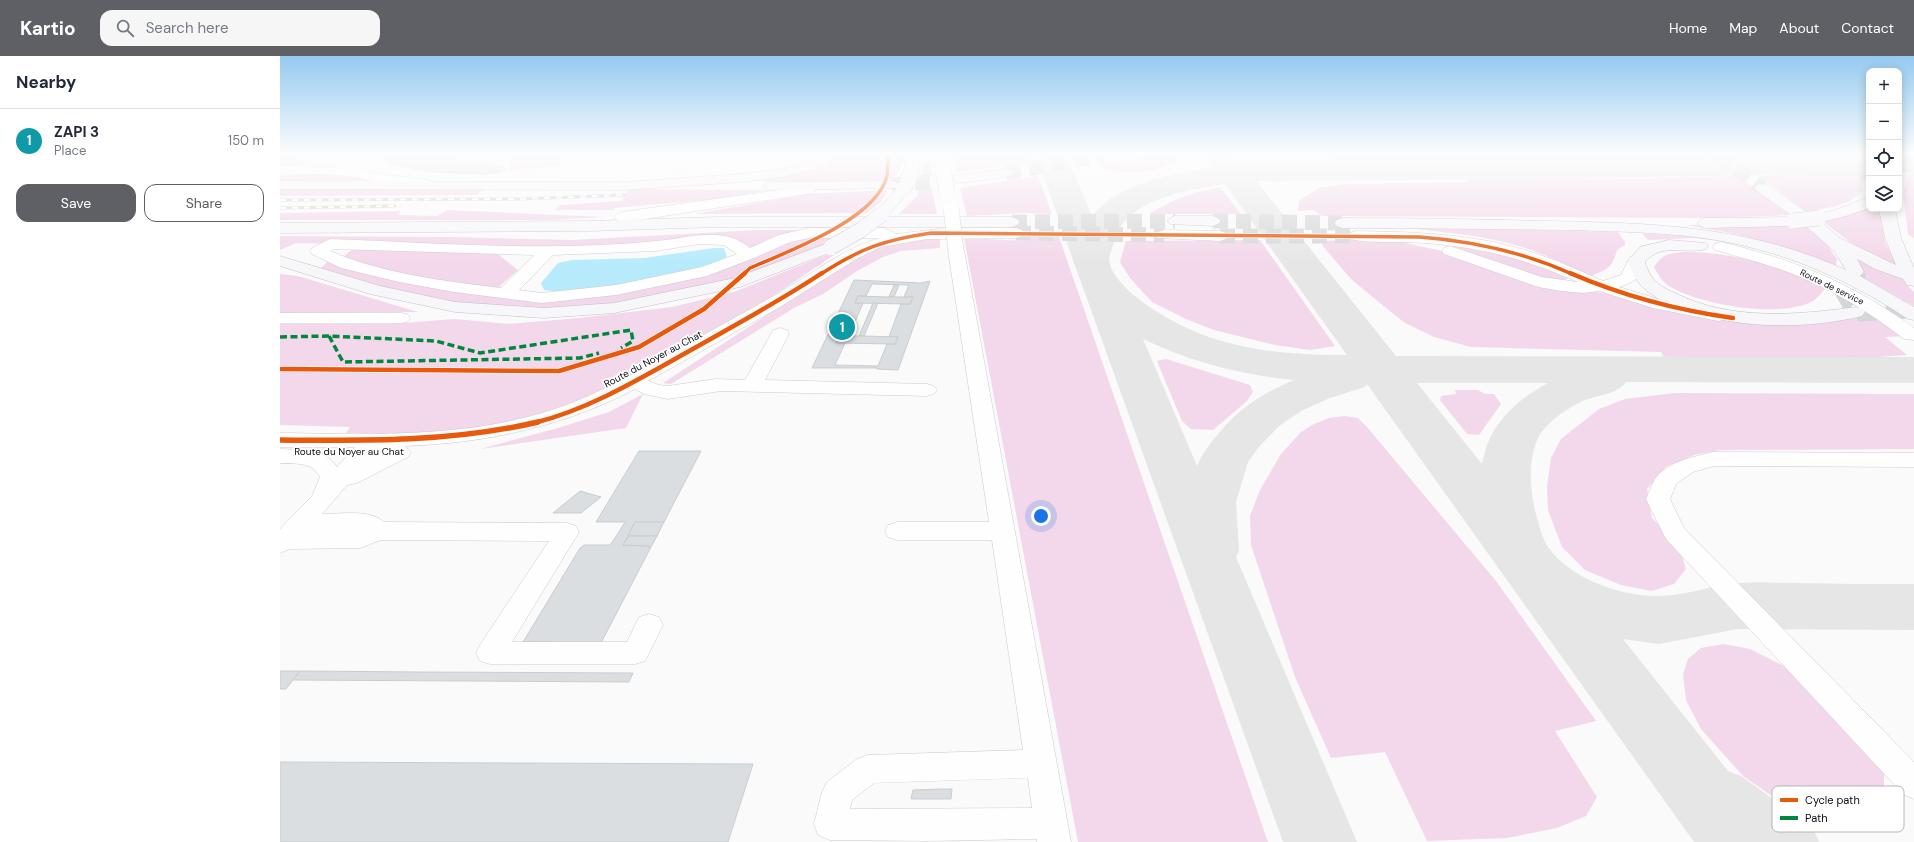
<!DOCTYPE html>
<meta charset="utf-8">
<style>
:root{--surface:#fff;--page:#f6f6f7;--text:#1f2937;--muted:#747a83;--line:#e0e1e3;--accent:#5f6065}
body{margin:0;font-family:"DM Sans",sans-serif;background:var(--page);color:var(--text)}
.controls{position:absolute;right:12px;top:12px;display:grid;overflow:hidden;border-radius:8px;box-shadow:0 2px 10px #0003}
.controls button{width:36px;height:36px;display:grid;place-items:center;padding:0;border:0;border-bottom:1px solid var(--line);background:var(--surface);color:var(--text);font:20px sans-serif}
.you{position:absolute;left:761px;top:460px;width:14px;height:14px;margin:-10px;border:3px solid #fff;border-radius:50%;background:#1a73e8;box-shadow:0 0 0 6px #1a73e833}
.badge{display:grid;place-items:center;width:26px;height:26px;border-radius:50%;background:var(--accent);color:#fff;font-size:13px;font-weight:700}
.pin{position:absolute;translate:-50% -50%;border:2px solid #fff;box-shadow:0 1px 4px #0006}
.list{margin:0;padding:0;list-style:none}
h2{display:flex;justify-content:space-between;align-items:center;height:52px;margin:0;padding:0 16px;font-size:17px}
h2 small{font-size:13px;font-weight:400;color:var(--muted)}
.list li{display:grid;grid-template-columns:26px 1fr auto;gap:12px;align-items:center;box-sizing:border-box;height:64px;padding:0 16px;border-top:1px solid var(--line)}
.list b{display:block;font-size:15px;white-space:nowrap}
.list p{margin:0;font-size:13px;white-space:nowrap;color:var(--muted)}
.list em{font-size:13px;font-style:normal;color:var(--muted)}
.actions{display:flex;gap:8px;padding:12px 16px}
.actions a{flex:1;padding:9px 0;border:1px solid var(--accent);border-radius:12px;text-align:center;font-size:14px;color:var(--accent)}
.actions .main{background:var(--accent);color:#fff}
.icon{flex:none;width:22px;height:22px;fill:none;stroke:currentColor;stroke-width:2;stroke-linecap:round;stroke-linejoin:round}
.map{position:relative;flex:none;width:1634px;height:786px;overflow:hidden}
header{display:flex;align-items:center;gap:24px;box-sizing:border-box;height:56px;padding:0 20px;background:var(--accent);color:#fff}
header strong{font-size:19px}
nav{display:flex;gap:22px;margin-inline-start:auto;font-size:14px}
.search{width:280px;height:36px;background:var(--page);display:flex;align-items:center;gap:10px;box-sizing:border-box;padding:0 14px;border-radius:12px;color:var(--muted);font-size:15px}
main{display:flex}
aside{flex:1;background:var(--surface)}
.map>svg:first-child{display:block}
</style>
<header>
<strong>Kartio</strong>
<div class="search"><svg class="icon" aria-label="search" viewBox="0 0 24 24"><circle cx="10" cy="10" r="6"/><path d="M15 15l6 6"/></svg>Search here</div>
<nav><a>Home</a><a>Map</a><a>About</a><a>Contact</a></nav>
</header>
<main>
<aside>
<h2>Nearby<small></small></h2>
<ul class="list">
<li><span class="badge" style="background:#0f9aa8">1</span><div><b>ZAPI 3</b><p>Place</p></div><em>150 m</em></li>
</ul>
<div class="actions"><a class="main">Save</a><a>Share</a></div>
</aside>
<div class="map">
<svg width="1634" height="786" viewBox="0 0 1634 786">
<rect width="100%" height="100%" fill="#fafafa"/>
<!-- green -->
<g fill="#f3d7ea">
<polygon points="232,98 284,98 278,110 229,114"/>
<polygon points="543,98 623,98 623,107 614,123 562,126 475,125 511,113"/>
<polygon points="646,98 650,98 652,121 641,122"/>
<polygon points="674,98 748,98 751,107 677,116"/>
<path d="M880,98H902C887,118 839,121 819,110Z"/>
<polygon points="1017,98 1430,98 1436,103 1177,107 1071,105"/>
<polygon points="1450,98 1588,98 1588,100 1465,103 1456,102"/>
<polygon points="1630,116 1634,117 1634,182 1628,178 1623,136"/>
<polygon points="46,117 91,124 0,124 0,120"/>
<path d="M1580,117L1588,119L1582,128V136C1567,151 1546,152 1526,156L1479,120Z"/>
<polygon points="758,120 772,158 742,157 687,160 680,132"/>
<polygon points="1449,120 1459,120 1510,159 1430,162 1042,160 1034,154 1018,155 1019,145 1039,132 1066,128 1189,126 1187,124 1355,123"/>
<polygon points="651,131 657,158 619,158 637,140 640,132"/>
<path d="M940,131L961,158H870C891,143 915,136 940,131Z"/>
<polygon points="0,132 204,132 197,139 0,140"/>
<polygon points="350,133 488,134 438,143 334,152 334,154 275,154 280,149 341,145"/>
<polygon points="607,134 601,146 587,157 415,158 526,138"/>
<polygon points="1589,150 1589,153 1600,153 1605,186 1617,210 1578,192 1542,165"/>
<polygon points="167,154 325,161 269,164 0,164 0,157 121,155 118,159 157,160"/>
<polygon points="1522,168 1544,185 1557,203 1556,210 1500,190 1455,178 1406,169"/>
<path d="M1127,171L1338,176L1345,186V189L1337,194C1332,212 1328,213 1311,220C1284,208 1257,194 1228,187C1196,179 1162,176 1128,172Z"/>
<polygon points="478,174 524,174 472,192 465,191 457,186 234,192 16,187 0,194 0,180 171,181 292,184"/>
<polygon points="750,177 778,178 988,786 798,786 684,182 749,185"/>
<polygon points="1362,177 1428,182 1456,187 1415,182 1368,184"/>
<path d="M532,181H556C513,208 461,221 412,232C389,237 365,244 341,247C290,254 236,255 185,249C136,243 88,226 41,212L48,205L139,228L315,241L365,233L417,221L505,188Z"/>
<path d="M660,182V192L621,195L603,201L577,215L543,238L514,252L391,328L383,327L574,202C602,189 629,183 660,182Z"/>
<polygon points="1089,183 1125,187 1167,196 1283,233 1325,237 1416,260 1522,267 1599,260 1628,280 1605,281 1627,299 1412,313 1384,301 1381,296 1191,291 1154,281 1125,267 1095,243 1071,223 1042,189 1043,185"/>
<path d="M1137,183L1212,192L1285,219L1288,223C1257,228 1211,203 1182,194C1167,189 1152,186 1137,183Z"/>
<polygon points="980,184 1055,290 1030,294 995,289 934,274 906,263 872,246 850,222 840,206 846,185"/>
<polygon points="82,192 215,196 238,214 219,231 202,233 130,220 64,202 65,199 70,195"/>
<path d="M1401,196C1453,195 1500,211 1546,232C1542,236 1538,242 1533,245C1500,263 1420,249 1389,230C1382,226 1378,218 1374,211C1382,199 1387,198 1401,196Z"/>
<polygon points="546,199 554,199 490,242 357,319 299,346 265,357 192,375 151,379 66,377 70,371 0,369 0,268 111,268 174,263 229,268 299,262 392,251 454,236"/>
<polygon points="1576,199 1622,220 1625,227 1634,236 1634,250 1581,220"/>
<polygon points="0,218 18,220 138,256 0,257"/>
<polygon points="886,303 970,329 973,336 967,345 933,374 911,373 902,365 877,305"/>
<polygon points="1175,334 1198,334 1205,338 1214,338 1221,348 1199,379 1187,378 1160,344 1161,340 1176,338"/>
<polygon points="1395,337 1634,338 1634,393 1440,394 1414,399 1386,411 1367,433 1372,462 1399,490 1406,513 1394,528 1372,535 1341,529 1305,514 1282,491 1268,454 1267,431 1271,402 1281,383 1319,353 1345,343"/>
<polygon points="363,338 346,372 200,393 278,372 329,356"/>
<polygon points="1064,360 1078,362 1087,371 1216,525 1316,665 1275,675 1317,741 1306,760 1277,772 1227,782 1147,785 1105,696 1051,702 1015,621 971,489 970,460 980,434 1001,398 1021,376 1034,368 1049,362"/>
<polygon points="1443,588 1470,593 1500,608 1531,627 1604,716 1604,738 1592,757 1565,766 1530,760 1492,740 1463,720 1421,673 1406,644 1403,618 1408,603 1421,592"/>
</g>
<!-- water -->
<path fill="#b7ebfb" d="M434,192H444L447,201C423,212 400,216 374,222C339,229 300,240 264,234L261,227L278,207L292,204L364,202Z"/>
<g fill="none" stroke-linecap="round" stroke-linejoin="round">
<!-- taxiway -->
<g fill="#e6e6e6" fill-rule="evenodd">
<path d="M756,98H786L812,160C841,125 892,119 933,111L924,98H955L962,107L978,106L1290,105L1589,99V117L1290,123L976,125L1116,300L1634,301V327L1346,326C1337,339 1316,339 1303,345C1287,352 1264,368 1257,384C1248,406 1250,432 1255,455C1258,464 1260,475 1264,484C1282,520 1340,541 1378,540C1405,540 1432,529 1459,527C1478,526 1497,527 1516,527C1555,528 1595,528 1634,528V574L1458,573L1379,588L1343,583L1448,715L1461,720L1493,743L1528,761L1539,786H1414L1087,328L1085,331L1050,342L1021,355L999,370L978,392L968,406L956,446L959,495L956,501L1077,786H1003L793,204ZM945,128L1067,299C1017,299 968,296 921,278C895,268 833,235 829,204C829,200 832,193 833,189C836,175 844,163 856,155C881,138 916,133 945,128ZM863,283C911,306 961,319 1014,324C979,339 958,353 933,384C927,392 921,400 917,410ZM1137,327H1268C1244,340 1221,358 1209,384C1206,391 1204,400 1202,408Z"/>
<rect x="1619" y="98" width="15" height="18"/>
</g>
</g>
<!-- building -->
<g fill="#dadee1" stroke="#cacdd0" fill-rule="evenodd">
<polygon points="189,98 182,102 161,100 163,99"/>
<polygon points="125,99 182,102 208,106 223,111 225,113 221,116 212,113 206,118 155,116 121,110 108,107 104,103 111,100"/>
<polygon points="5,101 19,101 13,105 27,105 15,112 0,112 0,104"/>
<polygon points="212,113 221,116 206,118"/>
<path d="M574,224L641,227L650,225L618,314L597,313V312H532ZM592,228L629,229L624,241H633L630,248H621L609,281H618L615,288H607L598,310L555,309L565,287H556L559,280H569L583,247H575L578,240H586Z"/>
<polygon points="614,229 619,229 614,241 609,241"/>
<polygon points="578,240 609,241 633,241 630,248 575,247"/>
<polygon points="593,247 598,247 584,280 579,280"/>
<polygon points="559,280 584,280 618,281 615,288 556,287"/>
<polygon points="359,395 421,395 384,466 355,466 348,480 343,489 369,490 368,491 371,491 321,587 243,586 300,492 304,489 330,489 337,479 345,466 316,466"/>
<polygon points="300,435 321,441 301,457 273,457"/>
<polygon points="355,466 384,466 377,480 348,480"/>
<polygon points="349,480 377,480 371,491 368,491 369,490 343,489"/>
<polygon points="0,615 20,615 6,633 0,633"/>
<polygon points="20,615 141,616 353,617 349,626 13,624"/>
<polygon points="0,706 469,708 473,708 448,786 0,786"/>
<polygon points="661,733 672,733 671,743 631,743 633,734"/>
</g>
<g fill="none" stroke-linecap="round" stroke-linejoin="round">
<!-- minor-tunnel -->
<g stroke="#d6d6d8" stroke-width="15" stroke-dasharray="15 8" stroke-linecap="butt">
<polyline points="736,177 884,179"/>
<polyline points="940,180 1076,180"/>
</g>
<!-- major-tunnel-far1 -->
<g stroke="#d6d6d8" stroke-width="15" stroke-dasharray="15 8" stroke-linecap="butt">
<polyline points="1439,98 1482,132"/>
<polyline points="1619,101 1623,98"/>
<polyline points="726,117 824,99"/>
<polyline points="612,129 680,123"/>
<polyline points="933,165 1062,167"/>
<polyline points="732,166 895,165"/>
<polyline points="1576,218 1576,216"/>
</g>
<!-- major-tunnel -->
<g stroke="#d6d6d8" stroke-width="19" stroke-dasharray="19 10" stroke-linecap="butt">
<path d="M1560,247C1572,240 1576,230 1576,217"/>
<polyline points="1577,256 1634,253"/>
</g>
<defs>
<g id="minor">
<path d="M45,98H60C86,125 119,117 152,125L154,128L152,131L147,132L105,129L76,121L44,118H0V110L57,111Z"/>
<path d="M182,98H199C194,104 187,107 180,105L178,102Z"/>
<path d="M381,98H395L404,109L402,112C390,115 386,107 381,98Z"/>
<polygon points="653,98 667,98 670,115 668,118 658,118"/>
<polygon points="528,130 533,131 535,134 533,137 365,163 342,166 337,164 334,161 337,158 342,156"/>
<path d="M529,172H604L617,178L665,172H736L742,174L744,177L742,180L736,182L647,183L601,191L578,202L500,251L368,325L379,329L388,330L436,323L465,324L491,278L493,274L500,272L507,274L509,278L485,324L647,328L654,330L657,334L654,338L647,340L441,335L388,343L364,338L355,333C283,371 206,387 125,390L131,396L128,401L77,427L67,429L42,458C61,458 90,453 104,466L287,467L296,470L299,476L232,586H347L359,561L369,558L379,561L383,569L365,605L355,608H210L200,605L196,597L200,589L269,485L101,484L80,492L10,493L0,497V473L32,440L40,421C32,405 15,408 0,407V393C20,394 45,392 57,411L75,391H0V377C97,378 197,383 289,348C341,328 389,297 438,271C463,257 488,244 512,229C540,212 567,191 600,182H529L510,186L474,202L427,220L336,239L262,247L174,236L119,226L61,212L32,198L30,195L32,192L50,183C158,187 270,196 377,185C409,182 443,169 470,192L499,179ZM419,188L444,189L457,198L422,211L336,229L262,237L239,234L273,199L376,195ZM53,193L254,199L221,232C164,225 104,218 50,195Z"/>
<polygon points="884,174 940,175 946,177 948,180 946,183 940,185 878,182 876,179 878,176"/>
<path d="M1076,175C1129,176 1182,177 1234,191C1265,199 1294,212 1323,225L1341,219L1350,201L1356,200L1362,201L1364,205C1356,224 1359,224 1339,231L1382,244L1444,256L1447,260L1444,264L1438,265L1373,252L1319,235L1303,237L1281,235L1258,231L1164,198L1162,195L1164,192L1170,190L1262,221L1298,226C1246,203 1200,191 1144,187C1122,185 1090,188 1070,183L1068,180L1070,177Z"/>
<path d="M1441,186C1515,204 1572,227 1634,272V284L1624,283C1588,255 1549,231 1505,215C1483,207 1459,201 1435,194L1433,191L1435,188Z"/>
<path d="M676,189L682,191L684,194L791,786H757V783L648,785L550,784L538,779L534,768L542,736L547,726L577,703L588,699L743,694L712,484H617L608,481L605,475L608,469L617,466H709L668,194L670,191ZM748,722L752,752L570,753L572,744L594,727Z"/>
<polygon points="0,257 121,257 127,258 130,262 127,266 121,267 0,267"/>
<path d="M1433,396L1634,397V411L1434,410L1413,416L1396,428L1390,443L1404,472L1634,706V743L1623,738L1386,483L1366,443C1370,435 1373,424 1379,418C1394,404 1414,401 1433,396Z"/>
</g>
<g id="major">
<polygon points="542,98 558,98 544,111 502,121 461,126 344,134 0,133 0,125 344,126 461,118 502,113 534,105"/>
<polygon points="627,98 641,98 638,118 636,121 626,121 624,118"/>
<path d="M818,98H833C829,103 825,103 819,102Z"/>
<polygon points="726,113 731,114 733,117 731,120 680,127 675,126 673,123 675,120 680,119"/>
<polygon points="612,125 617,126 619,129 618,131 624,129 629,130 631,133 607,161 732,161 737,163 740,166 737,169 732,171 438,171 310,175 0,177 0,167 310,165 438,161 597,161 594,158 617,132 491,134 486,133 484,130 486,127 491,126"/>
<path d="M1482,128L1487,129L1533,160L1557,153L1589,141V152L1566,160L1541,166L1560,182L1616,209L1605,182L1599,153H1615L1621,182L1634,212V230L1627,229L1623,223L1595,213L1577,203L1584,216L1580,220L1634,251V264L1628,263C1578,230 1526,205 1469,191C1411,176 1348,176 1289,174C1213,173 1138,172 1062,172L1057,170L1054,167L1057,164L1062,162C1130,162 1197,163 1265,165C1371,167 1467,169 1566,214L1554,195L1520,165L1518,168L1513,170L1425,172L1420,170L1417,167L1420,164L1425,162L1514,161L1477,135L1475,132L1477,129Z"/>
<polygon points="895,160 933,160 938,162 941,165 938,168 933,170 890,168 887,165 890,162"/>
<path d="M1389,184L1426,187L1428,190L1426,193C1404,199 1382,186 1365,206C1366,210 1368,215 1371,220C1376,228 1386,233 1395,237C1451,265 1516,259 1576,251L1582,252L1585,256L1582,260C1525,274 1454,273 1399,252C1388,247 1374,242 1365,233C1356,226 1352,216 1348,205L1360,191Z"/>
<polygon points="551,186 557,188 559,191 557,194 460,231 334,257 264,262 175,256 90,238 0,210 0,200 100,230 175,246 264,252 334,247 455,222"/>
</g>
</defs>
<!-- minor casing -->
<use href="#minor" stroke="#cacbcf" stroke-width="1"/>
<!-- major casing -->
<use href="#major" stroke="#c3c0c7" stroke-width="1"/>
<!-- path -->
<g stroke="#dbdbdb" stroke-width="1.5" stroke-dasharray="3 1.5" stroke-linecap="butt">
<polyline points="440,98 442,101"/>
<polyline points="159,100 161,98"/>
<polyline points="408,100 416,98"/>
</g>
<!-- minor -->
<use href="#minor" fill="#fefefe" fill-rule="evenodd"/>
<!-- major -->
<use href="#major" fill="#f7f6f9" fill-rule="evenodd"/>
<defs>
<g id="rail">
<polyline points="0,144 239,143 345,139"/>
<polyline points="0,152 115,150"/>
</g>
</defs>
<!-- rail casing -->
<use href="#rail" stroke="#d3d3d3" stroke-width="3"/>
<!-- rail -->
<use href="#rail" stroke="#fff" stroke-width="2" stroke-dasharray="6" stroke-linecap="butt"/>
<defs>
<g id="minor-bridge">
<polyline points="663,115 667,136"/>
<polyline points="671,152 676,194"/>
</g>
<g id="major-bridge">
<polyline points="624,133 631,118"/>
<polyline points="1513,165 1539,162"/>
<polyline points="551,191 581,174 602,158"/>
</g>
</defs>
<!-- minor-bridge casing -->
<use href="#minor-bridge" stroke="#cacbcf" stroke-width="16" stroke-linecap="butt"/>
<!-- major-bridge casing -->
<use href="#major-bridge" stroke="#c3c0c7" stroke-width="16" stroke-linecap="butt"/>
<!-- minor-bridge -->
<use href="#minor-bridge" stroke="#fefefe" stroke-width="15"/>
<!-- major-bridge -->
<use href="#major-bridge" stroke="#f7f6f9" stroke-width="15"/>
<!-- quiet -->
<g stroke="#00873e" stroke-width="3.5" stroke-dasharray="7 3.5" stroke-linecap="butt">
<polyline points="49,280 63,306 300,302 319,297"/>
<polyline points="0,281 49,280 156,285 200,297 351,274 353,285 341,292"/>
</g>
<defs>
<g id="cycleway-far2">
<path d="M464,218L470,212C507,196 597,163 607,120C608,113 608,105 608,98"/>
<path d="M541,218C581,192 604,184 651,177L1140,181C1193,185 1243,196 1292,218"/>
</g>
<g id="cycleway-far1">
<path d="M1290,217C1343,240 1396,254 1453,262"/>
<polyline points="0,313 279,315 359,291 424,253 465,217"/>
<path d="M254,367C310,353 361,322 411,294C455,269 500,245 542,217"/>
</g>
<path id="cycleway" d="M0,384C87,385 173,386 258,366"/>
</defs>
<!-- cycleway-far2 casing -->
<use href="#cycleway-far2" stroke="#fff" stroke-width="5"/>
<!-- cycleway-far1 casing -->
<use href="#cycleway-far1" stroke="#fff" stroke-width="6"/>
<!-- cycleway casing -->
<use href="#cycleway" stroke="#fff" stroke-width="8"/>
<!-- cycleway-far2 -->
<use href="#cycleway-far2" stroke="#e8590c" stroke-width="3.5"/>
<!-- cycleway-far1 -->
<use href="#cycleway-far1" stroke="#e8590c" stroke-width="4.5"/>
<!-- cycleway -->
<use href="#cycleway" stroke="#e8590c" stroke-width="5.5"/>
</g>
<!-- sky -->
<linearGradient id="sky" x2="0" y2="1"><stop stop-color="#94caf0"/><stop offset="0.47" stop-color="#fdfdfd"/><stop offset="1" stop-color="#fdfdfd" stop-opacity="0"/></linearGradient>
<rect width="1634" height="208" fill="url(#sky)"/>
<g text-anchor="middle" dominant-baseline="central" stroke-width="3.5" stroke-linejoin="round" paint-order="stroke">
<!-- far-street labels -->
<g font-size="9" fill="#0c0d15" stroke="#fff">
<text transform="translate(1552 231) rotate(26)">Route de service</text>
</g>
<!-- street labels -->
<g font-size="10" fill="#0c0d15" stroke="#fff">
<text transform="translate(373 303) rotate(-28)">Route du Noyer au Chat</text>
<text x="69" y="395">Route du Noyer au Chat</text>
</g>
</g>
<!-- legend -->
<rect x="1492" y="730" width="132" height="46" rx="6" fill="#fff" stroke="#b6b6b9" stroke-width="1"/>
<rect x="1500" y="742" width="18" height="4" fill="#e8590c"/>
<rect x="1500" y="760" width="18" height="4" fill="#00873e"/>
<g font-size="11" fill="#0c0d15">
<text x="1525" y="748">Cycle path</text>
<text x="1525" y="766">Path</text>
</g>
</svg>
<div class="controls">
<button>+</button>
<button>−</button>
<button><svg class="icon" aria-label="locate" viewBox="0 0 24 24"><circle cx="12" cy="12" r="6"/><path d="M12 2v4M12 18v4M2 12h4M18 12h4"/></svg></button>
<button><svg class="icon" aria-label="layers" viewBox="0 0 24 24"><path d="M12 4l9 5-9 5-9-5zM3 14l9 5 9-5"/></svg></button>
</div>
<div class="you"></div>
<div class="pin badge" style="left:562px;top:271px;background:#0f9aa8">1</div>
</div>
</main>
